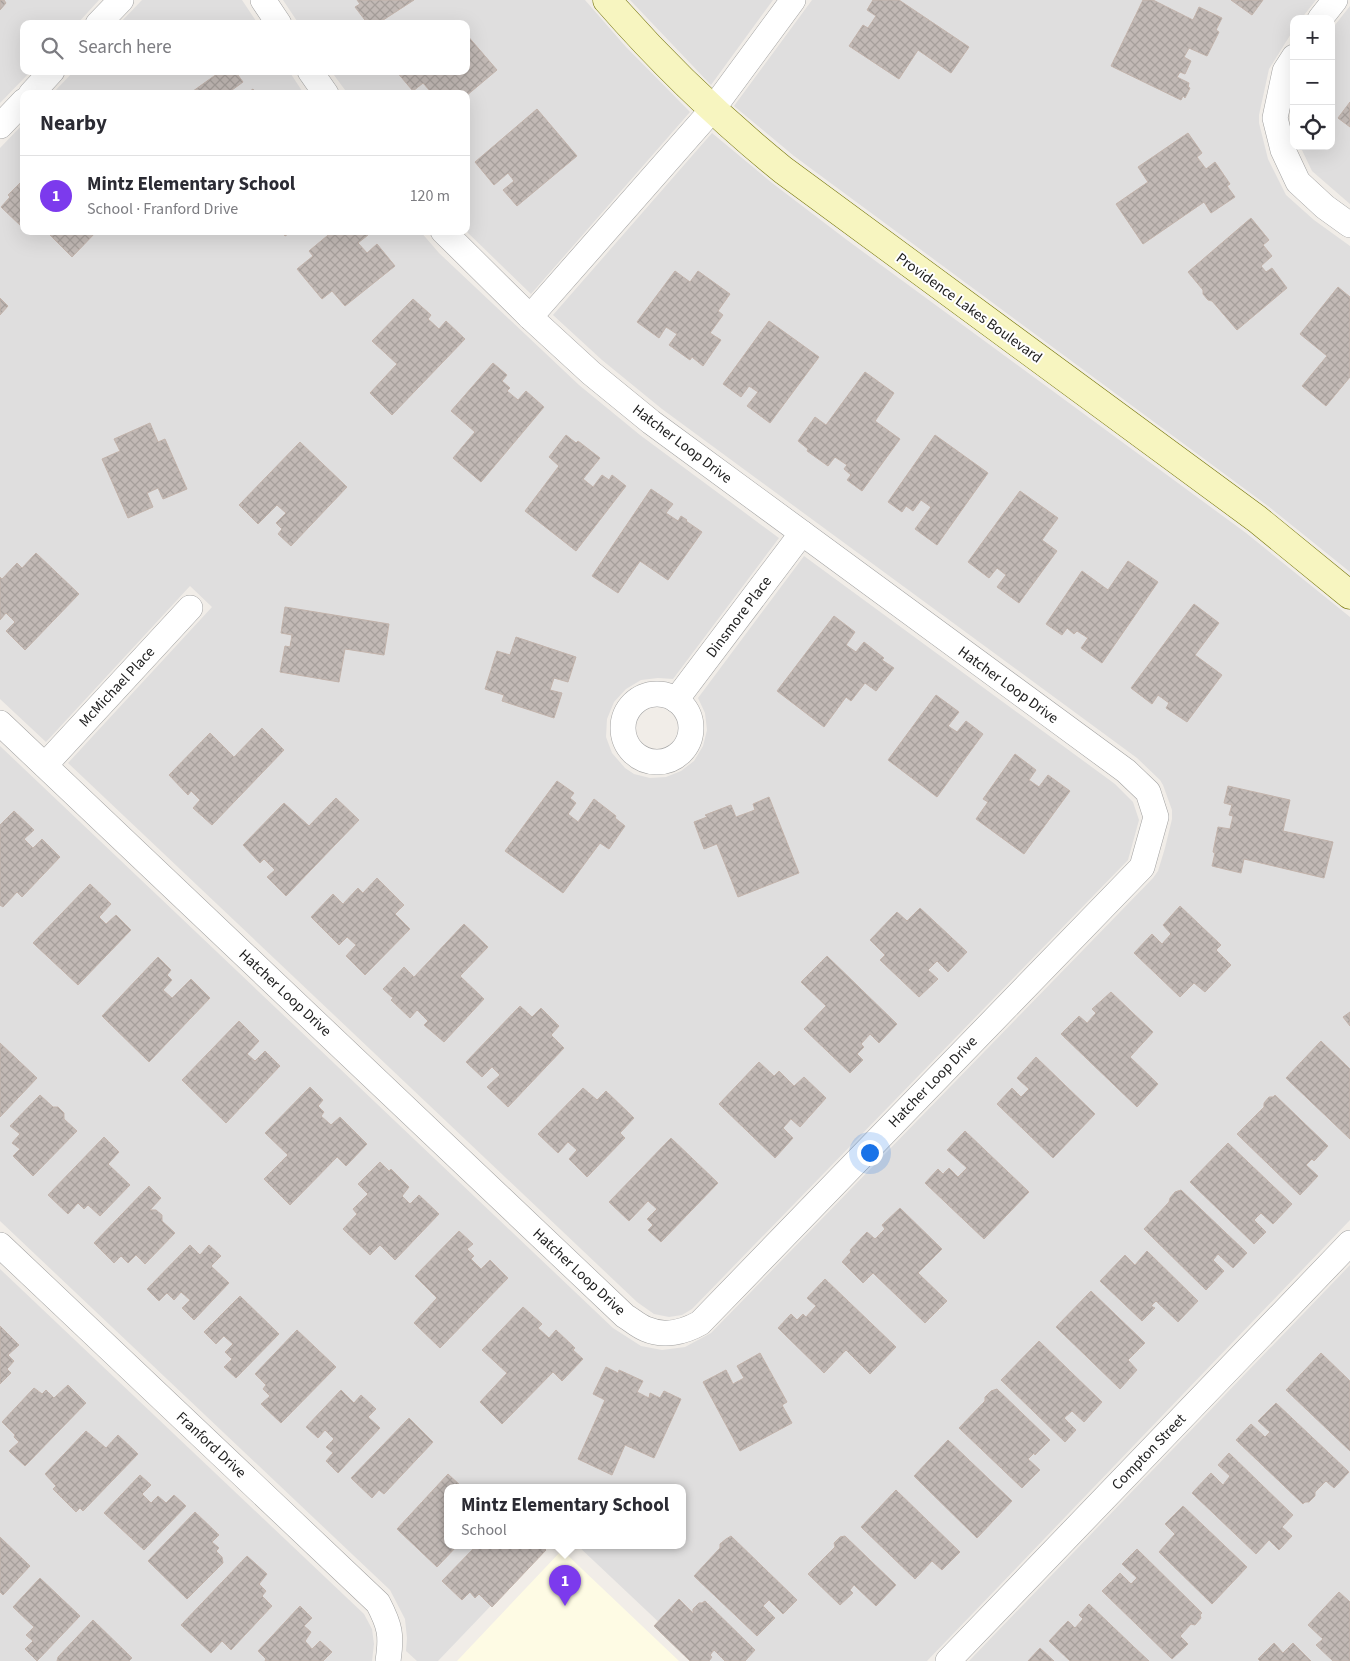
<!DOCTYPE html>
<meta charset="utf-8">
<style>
:root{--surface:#fff;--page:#f2f2f3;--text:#2b2b33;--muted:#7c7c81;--line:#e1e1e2;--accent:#7c3aed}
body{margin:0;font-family:"Source Sans 3",sans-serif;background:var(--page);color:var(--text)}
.controls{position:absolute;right:15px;top:15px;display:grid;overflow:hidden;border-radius:10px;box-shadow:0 5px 20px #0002}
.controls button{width:45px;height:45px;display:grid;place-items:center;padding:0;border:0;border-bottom:1px solid var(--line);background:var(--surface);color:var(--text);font:25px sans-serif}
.you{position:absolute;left:869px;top:1152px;width:18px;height:18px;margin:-12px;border:4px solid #fff;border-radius:50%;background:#1a73e8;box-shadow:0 0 0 8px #1a73e833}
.badge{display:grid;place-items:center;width:32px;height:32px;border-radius:50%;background:var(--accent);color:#fff;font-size:16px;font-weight:700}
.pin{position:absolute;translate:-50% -41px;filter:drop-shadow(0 1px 2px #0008)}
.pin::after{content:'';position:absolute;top:26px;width:18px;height:15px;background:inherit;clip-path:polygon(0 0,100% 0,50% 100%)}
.popup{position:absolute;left:444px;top:1484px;width:242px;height:65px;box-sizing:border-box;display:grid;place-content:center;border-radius:10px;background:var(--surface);filter:drop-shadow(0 1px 4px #0005);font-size:16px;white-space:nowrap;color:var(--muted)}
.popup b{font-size:19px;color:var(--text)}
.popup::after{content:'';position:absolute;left:50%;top:100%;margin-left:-10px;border:10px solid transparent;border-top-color:var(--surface)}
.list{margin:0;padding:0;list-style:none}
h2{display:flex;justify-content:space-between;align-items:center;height:65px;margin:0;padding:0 20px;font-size:21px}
h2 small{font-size:16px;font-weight:400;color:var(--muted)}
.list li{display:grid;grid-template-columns:32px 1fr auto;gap:15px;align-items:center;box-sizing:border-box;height:80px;padding:0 20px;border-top:1px solid var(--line)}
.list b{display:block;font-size:19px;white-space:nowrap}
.list p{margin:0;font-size:16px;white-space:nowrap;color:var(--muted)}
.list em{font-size:16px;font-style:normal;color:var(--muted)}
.icon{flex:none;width:28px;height:28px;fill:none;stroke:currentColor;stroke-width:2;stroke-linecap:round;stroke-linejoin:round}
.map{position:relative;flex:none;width:1350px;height:1661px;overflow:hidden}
.search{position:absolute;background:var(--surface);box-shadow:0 5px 20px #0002;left:20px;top:20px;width:450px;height:55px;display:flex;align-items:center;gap:12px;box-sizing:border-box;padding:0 18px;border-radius:10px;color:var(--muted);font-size:19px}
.panel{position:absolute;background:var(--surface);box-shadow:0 5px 20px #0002;left:20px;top:90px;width:450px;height:145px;border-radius:10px}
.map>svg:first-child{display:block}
</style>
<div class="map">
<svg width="1350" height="1661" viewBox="0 0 1350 1661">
<defs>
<pattern id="building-cross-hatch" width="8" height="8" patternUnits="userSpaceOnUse" patternTransform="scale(1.25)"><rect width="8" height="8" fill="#c2b9b5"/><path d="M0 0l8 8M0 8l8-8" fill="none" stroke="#a69f9b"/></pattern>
</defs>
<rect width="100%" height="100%" fill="#f1ede8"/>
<!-- residential -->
<g fill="#dfdede">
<polygon points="0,0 99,0 77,24 24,24 24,71 31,71 0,103"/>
<polygon points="142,0 242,0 258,24 119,24"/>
<polygon points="283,0 585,0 626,47 690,112 531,294 466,231 466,94 348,94 331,71 466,71 466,24 299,24"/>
<polygon points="630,0 773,0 711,85"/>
<polygon points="812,0 1316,0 1301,19 1294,19 1294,29 1269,69 1259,115 1259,123 1268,159 1286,195 1314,220 1350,246 1350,572 1268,506 794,156 734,106"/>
<polygon points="1350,6 1350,204 1312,171 1300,146 1331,146 1331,30"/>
<polygon points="74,71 289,71 304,94 52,94"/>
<polygon points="24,123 24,231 420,231 439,253 579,385 640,435 779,538 673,679 658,678 641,680 626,689 614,702 607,719 606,737 612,753 625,768 634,774 650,778 666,777 681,771 694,761 703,746 707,730 705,713 698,698 804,556 1115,784 1133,802 1139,820 1128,860 692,1309 682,1315 669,1317 654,1314 637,1302 68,763 212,607 190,586 46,742 0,699 0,148"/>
<polygon points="712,133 772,183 847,240 1246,533 1350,617 1350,1220 927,1661 700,1661 577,1545 682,1545 682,1487 448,1487 448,1545 549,1545 438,1661 417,1661 406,1651 407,1638 405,1619 390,1590 0,1221 0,746 613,1328 641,1346 662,1350 685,1347 711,1333 1153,878 1158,871 1165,848 1172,819 1172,810 1163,785 1160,780 1137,758 662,409 602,360 553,315"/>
<polygon points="1350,1265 1350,1661 969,1661"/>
<polygon points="0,1269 364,1614 372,1629 374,1644 372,1661 0,1661"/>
</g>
<!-- education -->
<polygon fill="#fefbe4" points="562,1550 679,1661 457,1661"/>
<!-- building -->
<g fill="url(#building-cross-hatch)" stroke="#c2b3ab">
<polygon points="0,0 4,0 6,3 0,10"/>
<polygon points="357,0 414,0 377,24 368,24 355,7 360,4"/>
<polygon points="873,0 899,0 969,47 951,73 918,50 899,79 849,46 863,25 868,28 876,16 867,10"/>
<polygon points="1143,0 1153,0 1193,20 1199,7 1222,18 1216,30 1219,32 1207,56 1189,48 1184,57 1191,61 1185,74 1180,72 1177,77 1189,83 1188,87 1190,88 1185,98 1183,96 1181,100 1111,66"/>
<polygon points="1231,0 1263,0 1252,15"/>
<polygon points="466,34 497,70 466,96 466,94 429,94 431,92 423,83 413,91 396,71 466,71"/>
<polygon points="221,71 235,71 243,82 232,90 234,94 189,94"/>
<polygon points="253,89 256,94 246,94"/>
<polygon points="1350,102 1350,127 1338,118"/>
<polygon points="537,109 577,156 517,206 503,190 514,181 508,173 494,185 475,162"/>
<polygon points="1188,133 1202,153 1197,157 1206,169 1215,162 1230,184 1227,186 1235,197 1211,213 1204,202 1143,244 1116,204 1148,182 1138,167"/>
<polygon points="24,179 24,225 22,227 1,207 10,197 8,195"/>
<polygon points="1251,218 1269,240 1263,245 1272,256 1261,266 1266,272 1272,268 1287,288 1237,330 1212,301 1208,300 1203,294 1203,290 1188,272"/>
<polygon points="46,231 97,231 72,257"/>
<polygon points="282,231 293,231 285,236"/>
<polygon points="333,231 365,231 368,235 358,243 367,253 377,244 395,266 345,306 332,291 322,299 297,269 313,256 309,251"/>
<polygon points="675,271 690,282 698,271 730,294 718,311 723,315 710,333 721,340 703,366 692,357 690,360 669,345 677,334 666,327 659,338 637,322"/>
<polygon points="1338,287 1350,297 1350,377 1326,406 1302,386 1327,356 1300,334"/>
<polygon points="0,298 8,306 0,315"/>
<polygon points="413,299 431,315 428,319 439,329 446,321 465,339 392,415 370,393 397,364 372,341"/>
<polygon points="769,321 819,357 770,423 747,406 758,392 749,386 741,397 723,384"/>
<polygon points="493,363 507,375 502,381 510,388 507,391 518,400 526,391 544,407 481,482 453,458 475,432 451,411"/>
<polygon points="865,372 894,393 875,421 900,439 862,491 847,480 851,475 844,469 847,465 835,457 828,466 807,451 808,449 798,441 815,417 826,425"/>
<polygon points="150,423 158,442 165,439 187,489 163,499 158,488 147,493 153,507 128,518 102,459 120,451 114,439"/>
<polygon points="566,435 576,443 578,441 600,458 583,479 593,487 602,475 609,480 612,475 626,486 576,551 525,511 559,466 549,457"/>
<polygon points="935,435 988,473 937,545 915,529 931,507 921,500 913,511 906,506 902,512 888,502"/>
<polygon points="300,442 347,487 291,546 278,534 282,529 276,523 286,513 277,505 258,524 239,505"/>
<polygon points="651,489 673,504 666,513 678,521 681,516 687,520 686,521 702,532 668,580 640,561 618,593 592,576"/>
<polygon points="1020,491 1058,518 1042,540 1057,551 1019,603 997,587 1006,575 997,568 989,578 968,562"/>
<polygon points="36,553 79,594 25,650 6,631 15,622 6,613 0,620 0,577 2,579 17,563 22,568"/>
<polygon points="1128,561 1158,582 1102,663 1081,648 1088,638 1077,631 1074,634 1067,628 1062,635 1046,624 1082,571 1108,590"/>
<polygon points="1194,604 1219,623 1195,655 1222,675 1187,722 1166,708 1169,703 1158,695 1152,704 1131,688"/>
<polygon points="285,607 389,624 384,655 345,649 339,682 280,672 285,646 290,647 292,635 281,633"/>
<polygon points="834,616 855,632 846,645 856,652 864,642 884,658 882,660 894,668 876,691 865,683 851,701 846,697 824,727 777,691"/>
<polygon points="516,637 576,657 568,682 554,678 550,690 562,693 554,718 502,701 504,695 485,689 497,651 510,655"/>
<polygon points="936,695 959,712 948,726 957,732 966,721 983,734 937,797 888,760"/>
<polygon points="262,728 284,750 212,825 193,808 200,800 191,791 188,795 169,775 210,733 234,757"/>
<polygon points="1015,754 1036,770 1029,780 1039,787 1048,775 1070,791 1024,854 976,819 988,802 983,799"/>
<polygon points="557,781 574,793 570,798 576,803 568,814 578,822 594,799 616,816 615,818 625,826 609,849 600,843 563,893 505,851"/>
<polygon points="1228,786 1290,800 1283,831 1333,842 1324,878 1244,859 1241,873 1212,866 1215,853 1213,852 1218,827 1230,829 1233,816 1229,815 1232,805 1224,803"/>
<polygon points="769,797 799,873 738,897 717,844 704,849 694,822 707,817 705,815 731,805 736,817 755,810 753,804"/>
<polygon points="336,798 359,820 286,896 267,877 275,870 264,859 260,863 243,845 284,803 309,826"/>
<polygon points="14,811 34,830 24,839 33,848 42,839 60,857 22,897 17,892 3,907 0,905 0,825"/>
<polygon points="377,878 404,905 395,914 410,929 365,975 346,956 356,945 347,937 339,945 311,917 333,894 343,904 358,888 363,893"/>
<polygon points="90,884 111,904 99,917 106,924 116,915 131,930 78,985 33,943"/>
<polygon points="1180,906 1221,945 1216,950 1231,965 1205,992 1194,983 1180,997 1134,953 1152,934 1162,944 1171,934 1163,925"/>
<polygon points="920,908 967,952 948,972 937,961 928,970 938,979 919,997 880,960 885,955 870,940 897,912 907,921"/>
<polygon points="464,924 488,947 460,976 484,999 444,1042 424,1025 428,1021 417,1010 410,1018 391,1000 393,998 383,989 404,967 414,977"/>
<polygon points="827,956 897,1024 879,1043 870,1034 861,1044 864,1047 857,1054 863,1060 850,1073 804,1029 826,1006 801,982"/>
<polygon points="158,957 171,970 167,975 172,980 163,990 172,998 191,979 210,998 149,1062 102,1016"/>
<polygon points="1111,992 1153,1032 1130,1057 1158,1084 1137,1107 1061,1034 1079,1016 1087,1023 1096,1013 1092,1009"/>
<polygon points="520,1006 532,1017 541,1008 559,1026 551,1035 564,1048 508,1107 487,1087 500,1075 492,1067 482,1077 466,1062"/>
<polygon points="1350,1012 1350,1026 1343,1017"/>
<polygon points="239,1021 259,1041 247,1054 255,1061 265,1051 280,1066 226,1123 182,1080"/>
<polygon points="1321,1041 1350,1069 1350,1139 1286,1078"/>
<polygon points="0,1043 37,1078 0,1117"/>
<polygon points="1036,1057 1095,1114 1053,1158 997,1104 1012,1088 1021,1097 1029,1089 1017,1078"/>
<polygon points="759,1062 774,1076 779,1071 794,1086 804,1077 826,1098 800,1127 791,1119 783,1128 793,1138 775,1158 719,1104"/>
<polygon points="310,1087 323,1100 318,1106 324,1112 321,1116 331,1125 340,1117 367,1144 346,1166 337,1157 290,1205 264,1179 288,1155 265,1133"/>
<polygon points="583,1088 597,1100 606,1091 634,1118 620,1133 625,1138 587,1177 569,1159 577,1150 568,1142 558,1153 538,1134"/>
<polygon points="40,1095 53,1107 58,1107 64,1113 64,1119 77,1131 33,1176 13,1156 20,1149 12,1143 20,1134 10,1126"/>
<polygon points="1275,1095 1328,1146 1314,1161 1312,1159 1306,1165 1318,1176 1300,1195 1237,1134 1264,1107 1264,1103 1269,1097 1273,1097"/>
<polygon points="965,1131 1029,1192 984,1239 925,1183 938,1169 943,1174 949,1168 958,1177 967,1168 947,1150"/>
<polygon points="104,1137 119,1152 108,1164 130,1185 100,1216 88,1205 84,1209 78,1203 68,1214 48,1195"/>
<polygon points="671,1138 718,1183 661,1242 648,1230 653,1225 647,1219 657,1209 648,1201 629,1221 609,1202"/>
<polygon points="1228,1143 1292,1204 1273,1224 1261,1213 1254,1220 1266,1232 1254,1244 1190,1182"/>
<polygon points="380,1162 389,1171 391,1169 409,1187 402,1196 410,1204 419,1195 439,1214 395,1260 380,1245 370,1255 343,1229 357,1214 353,1209 368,1194 358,1184"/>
<polygon points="149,1186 161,1198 150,1210 156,1210 162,1215 162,1221 175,1233 145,1264 136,1255 128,1263 121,1256 114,1263 94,1243"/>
<polygon points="1181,1190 1247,1253 1233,1268 1218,1254 1213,1260 1224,1271 1206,1290 1144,1229 1169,1202 1170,1198 1175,1192"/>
<polygon points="900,1208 942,1249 918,1273 947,1301 925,1323 873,1273 863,1283 842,1262 851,1252 850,1250 867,1232 875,1239 885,1229 882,1225"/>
<polygon points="459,1231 473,1244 467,1249 474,1256 471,1259 481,1269 490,1260 508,1278 440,1348 414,1323 437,1298 415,1276"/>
<polygon points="190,1245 200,1255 209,1245 221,1256 211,1266 229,1283 194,1320 182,1308 190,1300 181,1292 174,1300 167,1293 159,1301 147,1289"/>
<polygon points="1147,1251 1198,1301 1178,1322 1156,1301 1151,1306 1155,1308 1142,1321 1100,1281 1125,1255 1135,1265"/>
<polygon points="825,1279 896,1347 870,1374 846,1350 824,1373 778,1328 791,1314 797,1320 803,1314 806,1317 816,1306 807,1298"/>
<polygon points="1091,1291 1145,1343 1128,1360 1137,1370 1120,1389 1056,1327"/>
<polygon points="240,1296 279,1334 236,1378 224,1367 232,1359 225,1352 233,1344 224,1336 216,1344 204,1332"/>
<polygon points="523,1307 542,1324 538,1328 549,1338 556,1330 575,1348 573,1350 583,1359 562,1381 553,1372 502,1424 480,1402 507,1373 482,1350"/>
<polygon points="0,1326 19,1345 8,1355 14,1361 7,1369 11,1373 0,1384"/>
<polygon points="297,1330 336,1367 281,1423 261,1404 270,1396 263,1389 266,1385 255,1374"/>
<polygon points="1039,1341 1102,1402 1084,1422 1072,1411 1064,1418 1076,1430 1065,1442 1001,1380"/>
<polygon points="760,1353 787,1402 782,1405 792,1423 740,1451 703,1382 726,1370 733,1384 744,1378 737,1366"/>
<polygon points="1321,1353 1350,1381 1350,1451 1286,1390"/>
<polygon points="606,1367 618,1373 619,1370 643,1381 637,1392 649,1398 650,1393 660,1398 664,1391 681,1399 654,1458 625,1445 612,1475 578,1459 605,1400 593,1394"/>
<polygon points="68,1385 86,1403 25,1466 9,1451 19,1442 14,1437 15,1435 2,1422 34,1388 42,1394 46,1390 54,1398"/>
<polygon points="997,1389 1050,1440 1035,1455 1034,1453 1028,1459 1040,1470 1022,1488 959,1428 985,1401 985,1397 991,1391"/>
<polygon points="341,1390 354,1403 361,1395 376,1409 368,1417 380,1428 338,1473 326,1461 333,1453 326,1447 334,1439 325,1430 318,1438 306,1427"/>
<polygon points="1276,1403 1349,1472 1334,1488 1326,1481 1315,1492 1315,1496 1309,1502 1305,1502 1303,1504 1236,1440 1251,1424 1265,1437 1270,1432 1258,1421"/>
<polygon points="409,1418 433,1442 384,1494 379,1490 372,1498 351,1478"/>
<polygon points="86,1431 106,1448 118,1435 138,1454 83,1511 80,1508 76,1512 53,1489 56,1486 45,1474"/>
<polygon points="948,1440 1012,1501 977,1538 914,1476"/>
<polygon points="1229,1453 1293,1515 1282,1527 1292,1536 1279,1550 1269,1540 1256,1554 1192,1493 1211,1473 1223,1485 1230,1476 1218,1465"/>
<polygon points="448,1474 462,1487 448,1487 448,1545 458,1545 437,1567 397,1529"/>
<polygon points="140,1475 151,1485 142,1494 151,1503 158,1496 166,1503 174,1495 186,1506 144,1550 104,1513"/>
<polygon points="896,1490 960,1552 942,1570 932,1561 915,1579 861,1527"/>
<polygon points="1183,1506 1247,1567 1212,1604 1159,1552 1175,1534 1165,1524"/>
<polygon points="195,1512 219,1535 212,1542 219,1548 216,1551 222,1557 223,1563 187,1599 148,1561"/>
<polygon points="731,1536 797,1600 783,1614 769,1600 763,1606 775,1618 757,1636 694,1576 720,1548 720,1544 726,1539"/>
<polygon points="845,1536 896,1585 876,1606 854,1585 850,1590 853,1593 840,1605 808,1574 835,1547 834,1543 840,1537"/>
<polygon points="0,1537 30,1566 3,1595 0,1592"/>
<polygon points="477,1545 540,1545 546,1550 492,1607 479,1594 475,1598 470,1592 462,1600 442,1581"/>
<polygon points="1137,1549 1202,1613 1200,1615 1201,1618 1195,1625 1191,1624 1180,1636 1188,1644 1172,1659 1102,1591 1120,1573 1131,1584 1137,1578 1122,1564"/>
<polygon points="247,1556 267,1574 259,1584 266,1591 262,1596 272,1606 231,1650 222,1641 211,1653 181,1625"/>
<polygon points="40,1578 80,1616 37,1661 25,1649 33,1641 26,1635 34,1627 13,1607"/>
<polygon points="1339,1592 1350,1602 1350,1661 1333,1661 1316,1645 1323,1639 1308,1625"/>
<polygon points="679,1599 693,1613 693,1609 699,1603 702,1603 705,1601 755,1650 745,1661 725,1661 714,1650 710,1655 712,1657 709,1661 690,1661 654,1626"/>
<polygon points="1089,1604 1134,1647 1149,1661 1070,1661 1049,1641 1068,1621 1075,1628 1083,1619 1079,1615"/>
<polygon points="300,1606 312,1618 304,1626 311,1632 305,1641 312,1649 320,1641 332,1652 323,1661 265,1661 266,1659 258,1651"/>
<polygon points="93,1620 132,1658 129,1661 57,1661 58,1657"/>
<polygon points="1274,1643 1283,1653 1293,1643 1311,1661 1260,1661 1258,1659"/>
<polygon points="1040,1648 1054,1661 1028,1661"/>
</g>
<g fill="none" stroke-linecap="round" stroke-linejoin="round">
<defs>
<g id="street">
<polyline points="263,0 279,24"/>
<polyline points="1320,19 1335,0"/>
<polyline points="98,24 121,0"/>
<polyline points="1294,57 1285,71 1275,118 1283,150 1298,182 1325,207 1350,225"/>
<polyline points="310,71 326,94"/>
<polyline points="31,94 52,71"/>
<polyline points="0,126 24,101"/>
<polyline points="530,317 712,110 793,0"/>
<circle cx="657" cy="728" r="34"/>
<polyline points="676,700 802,533"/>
<path d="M0,723L625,1316C632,1320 638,1326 646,1329C664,1337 684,1332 700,1323L1142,867L1156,817L1148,792L1126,771L651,422L591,373L530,317L443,231"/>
<polyline points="45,765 190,608"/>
<path d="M0,1245L378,1603C390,1626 392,1635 388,1661"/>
<polyline points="948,1661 1350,1243"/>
</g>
<path id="secondary" d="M607,0C661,62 719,118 783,170L1257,519L1350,595"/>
</defs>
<!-- street casing -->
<use href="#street" stroke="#a2a2a2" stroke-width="26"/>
<!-- secondary casing -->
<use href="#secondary" stroke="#76760a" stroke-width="29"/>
<!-- street -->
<use href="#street" stroke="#fff" stroke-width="25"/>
<!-- secondary -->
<use href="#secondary" stroke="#f7f5c0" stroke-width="28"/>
</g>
<g text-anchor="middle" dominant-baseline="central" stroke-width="4" stroke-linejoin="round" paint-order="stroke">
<!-- street labels -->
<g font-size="15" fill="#212121" stroke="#fff">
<text transform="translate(969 308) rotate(36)">Providence Lakes Boulevard</text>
<text transform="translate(682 444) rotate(37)">Hatcher Loop Drive</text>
<text transform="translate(739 617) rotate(-53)">Dinsmore Place</text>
<text transform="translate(1008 685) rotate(36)">Hatcher Loop Drive</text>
<text transform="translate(117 687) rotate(-47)">McMichael Place</text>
<text transform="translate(285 993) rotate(43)">Hatcher Loop Drive</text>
<text transform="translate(933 1082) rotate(-46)">Hatcher Loop Drive</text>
<text transform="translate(579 1272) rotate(43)">Hatcher Loop Drive</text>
<text transform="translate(211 1445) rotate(43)">Franford Drive</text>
<text transform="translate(1149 1452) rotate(-46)">Compton Street</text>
</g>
</g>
</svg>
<div class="controls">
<button>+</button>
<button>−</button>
<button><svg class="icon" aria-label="locate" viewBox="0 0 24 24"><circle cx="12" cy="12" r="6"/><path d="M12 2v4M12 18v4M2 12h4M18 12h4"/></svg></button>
</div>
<div class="you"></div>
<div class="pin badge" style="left:565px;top:1606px">1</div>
<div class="popup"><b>Mintz Elementary School</b>School</div>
<div class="search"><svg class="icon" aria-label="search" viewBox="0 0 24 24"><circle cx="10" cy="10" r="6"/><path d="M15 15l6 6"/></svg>Search here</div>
<section class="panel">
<h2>Nearby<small></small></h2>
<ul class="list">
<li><span class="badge">1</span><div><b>Mintz Elementary School</b><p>School · Franford Drive</p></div><em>120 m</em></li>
</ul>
</section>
</div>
